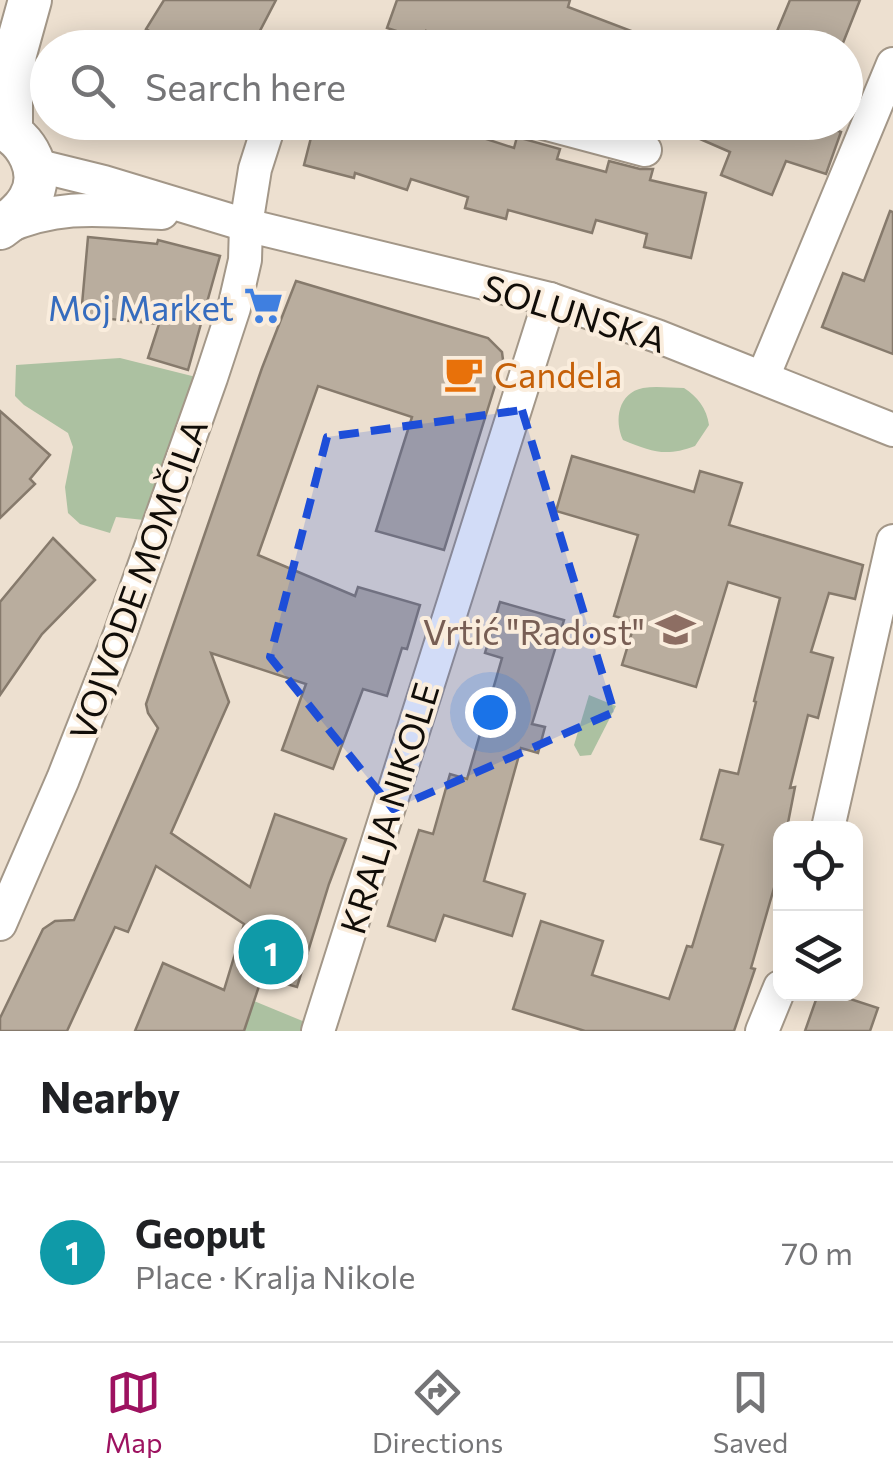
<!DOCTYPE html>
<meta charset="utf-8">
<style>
:root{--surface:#fff;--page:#f6f6f6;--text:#202124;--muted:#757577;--line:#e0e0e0;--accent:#9d1260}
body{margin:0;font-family:Commissioner,sans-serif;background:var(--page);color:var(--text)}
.controls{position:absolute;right:30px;bottom:30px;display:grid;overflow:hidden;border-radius:20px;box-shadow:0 5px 25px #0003}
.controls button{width:90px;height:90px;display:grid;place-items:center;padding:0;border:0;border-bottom:2px solid var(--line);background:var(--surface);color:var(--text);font:50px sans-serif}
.you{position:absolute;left:490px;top:712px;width:35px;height:35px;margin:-25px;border:8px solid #fff;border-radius:50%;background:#1a73e8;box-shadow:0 0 0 15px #1a73e833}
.badge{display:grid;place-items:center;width:65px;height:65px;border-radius:50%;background:var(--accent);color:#fff;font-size:32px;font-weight:700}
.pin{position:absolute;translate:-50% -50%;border:5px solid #fff;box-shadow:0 2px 10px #0006}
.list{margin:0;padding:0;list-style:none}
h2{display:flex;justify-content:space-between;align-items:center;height:130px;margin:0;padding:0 40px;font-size:42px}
h2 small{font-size:32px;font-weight:400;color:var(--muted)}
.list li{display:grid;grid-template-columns:65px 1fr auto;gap:30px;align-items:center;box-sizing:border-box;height:180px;padding:0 40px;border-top:2px solid var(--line)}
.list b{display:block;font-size:38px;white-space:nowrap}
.list p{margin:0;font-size:32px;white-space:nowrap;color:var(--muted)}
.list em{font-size:32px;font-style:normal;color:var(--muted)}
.icon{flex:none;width:55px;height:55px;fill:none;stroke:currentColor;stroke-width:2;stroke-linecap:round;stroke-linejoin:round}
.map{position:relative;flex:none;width:893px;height:1031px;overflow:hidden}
.search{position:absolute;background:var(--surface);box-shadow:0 5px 25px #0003;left:30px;right:30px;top:30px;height:110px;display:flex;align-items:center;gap:25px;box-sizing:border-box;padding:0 35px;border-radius:55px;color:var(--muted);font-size:38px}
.sheet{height:310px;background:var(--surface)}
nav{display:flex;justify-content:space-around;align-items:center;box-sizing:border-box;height:140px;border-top:2px solid var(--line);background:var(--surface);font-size:28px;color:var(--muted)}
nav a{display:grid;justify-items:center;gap:5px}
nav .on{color:var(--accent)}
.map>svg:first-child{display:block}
</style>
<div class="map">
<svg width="893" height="1031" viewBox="0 0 893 1031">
<rect width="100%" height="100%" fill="#ede0d0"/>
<!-- green -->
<g fill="#acc1a1">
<polygon points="120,358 196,377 144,520 116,517 110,533 80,524 68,513 65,487 73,447 68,433 24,405 15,396 16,365"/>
<path d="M684,388C697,396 707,409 709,425L695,446C666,457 652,452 623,440C614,420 618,393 643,388C656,386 671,388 684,388Z"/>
<polygon points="589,695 616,706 591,755 580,756 574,745"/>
<polygon points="188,974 305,1022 302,1031 164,1031"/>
</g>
<!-- building -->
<g fill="#b9ad9e" stroke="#867a6c" stroke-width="2.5">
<polygon points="164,0 276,0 251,48 176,48 146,29"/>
<polygon points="397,0 570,0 568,7 668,45 667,48 476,48 426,31 424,40 387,28"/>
<polygon points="790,0 860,0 841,48 770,48"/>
<polygon points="315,122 396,122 426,132 428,122 434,122 514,148 517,137 560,149 557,159 606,172 609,161 640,169 653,169 650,180 706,193 691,258 644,247 647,234 596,220 592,233 508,210 506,219 465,208 468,197 411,179 407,190 355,173 354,178 304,165"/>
<polygon points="661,122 772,122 808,137 813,122 815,122 841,132 826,174 786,161 772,195 721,175 730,152"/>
<polygon points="890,211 893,212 893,354 822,327 843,273 864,281"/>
<polygon points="88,237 157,244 158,240 220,256 188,370 148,358 159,324 81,316"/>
<polygon points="296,281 488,338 502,352 503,360 444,550 376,531 412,417 318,386 258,555 355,596 358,587 420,605 407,649 402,648 387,696 363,689 333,769 282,750 306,684 211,653 229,702 171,833 250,887 275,814 346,839 329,884 297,987 262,977 244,1031 135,1031 163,963 224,990 244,924 156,866 128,932 115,927 67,1031 0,1031 0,1018 43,929 55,921 74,920 158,728 148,713 146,704 262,368"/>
<polygon points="0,411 50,455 30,479 35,484 0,518"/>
<polygon points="572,456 694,492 700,471 742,483 729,525 863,565 855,599 829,593 811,652 833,658 818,718 808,715 790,788 795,787 787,828 780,828 780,867 751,968 755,969 734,1031 585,1031 513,1009 541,921 603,941 592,975 669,999 687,946 692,947 723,845 701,839 720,770 738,774 756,702 754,701 780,598 728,582 696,687 622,665 635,622 614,616 638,535 556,511"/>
<polygon points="53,538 95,580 42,634 0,695 0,602"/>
<polygon points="500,602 564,620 532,724 545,727 538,753 521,748 484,881 525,894 512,936 444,915 435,941 388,926 419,830 433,834 450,774 467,779 502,658 485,653"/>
<polygon points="818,994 835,994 878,1008 870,1031 805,1031"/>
</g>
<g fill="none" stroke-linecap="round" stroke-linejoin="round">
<defs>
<g id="minor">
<polyline points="540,122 645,150"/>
<polyline points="33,163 43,167 104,182 246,225 550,299 657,336 893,430"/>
<path d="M4,228C60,203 103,210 162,213"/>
<polyline points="763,377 893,64"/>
<polyline points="828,828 893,541"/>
<polyline points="0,924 63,779 120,634 211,378 234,308 245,260 246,225 255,169 270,122"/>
<polyline points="318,1031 550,299"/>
<polyline points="762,1031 780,987"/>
</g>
<g id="major">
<path d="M0,127C27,138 46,173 29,200C22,212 11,220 0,228"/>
<polyline points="11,131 11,89 15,54 30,0"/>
</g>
</defs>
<!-- minor casing -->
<use href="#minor" stroke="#a39788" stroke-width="36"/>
<!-- major casing -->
<use href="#major" stroke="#a39788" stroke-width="46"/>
<!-- minor -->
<use href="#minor" stroke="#fff" stroke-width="32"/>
<!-- major -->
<use href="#major" stroke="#fff" stroke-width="42"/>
</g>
<!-- marked area -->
<path fill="#1d4ed8" fill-opacity="0.2" stroke="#1d4ed8" stroke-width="8" stroke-dasharray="20 12" stroke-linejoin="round" d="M522,410L614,712L393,809L270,657L327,437Z"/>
<!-- icons -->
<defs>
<symbol id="supermarket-bare" viewBox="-9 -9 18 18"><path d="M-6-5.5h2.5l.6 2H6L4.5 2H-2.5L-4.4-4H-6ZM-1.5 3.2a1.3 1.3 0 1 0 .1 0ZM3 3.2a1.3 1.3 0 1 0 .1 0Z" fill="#3f7fe0" stroke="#faeddd" stroke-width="2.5" paint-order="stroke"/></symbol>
<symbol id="cafe-bare" viewBox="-9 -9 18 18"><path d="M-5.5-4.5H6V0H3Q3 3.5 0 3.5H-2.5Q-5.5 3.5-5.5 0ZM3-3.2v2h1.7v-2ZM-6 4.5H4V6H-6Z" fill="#e8710a" stroke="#faeddd" stroke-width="2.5" paint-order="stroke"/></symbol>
<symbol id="school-bare" viewBox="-9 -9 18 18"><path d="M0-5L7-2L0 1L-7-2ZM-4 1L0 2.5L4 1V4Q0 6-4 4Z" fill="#8d6e63" stroke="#faeddd" stroke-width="2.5" paint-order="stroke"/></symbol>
</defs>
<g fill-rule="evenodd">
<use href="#supermarket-bare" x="236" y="278" width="55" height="55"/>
<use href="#cafe-bare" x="436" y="346" width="55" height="55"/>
<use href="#school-bare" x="648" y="602" width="55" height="55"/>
</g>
<g text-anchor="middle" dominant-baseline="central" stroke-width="8" stroke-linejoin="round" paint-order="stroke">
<!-- shop labels -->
<g font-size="35" fill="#366cbe" stroke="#faeddd" text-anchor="end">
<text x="234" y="306">Moj Market</text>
</g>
<!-- street labels -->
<g font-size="35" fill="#110d08" stroke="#faeddd">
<text transform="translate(575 312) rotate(17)">SOLUNSKA</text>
<text transform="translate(137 579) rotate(-70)">VOJVODE MOMČILA</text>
<text transform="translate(388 808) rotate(-73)">KRALJA NIKOLE</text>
</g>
<!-- food labels -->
<g font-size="35" fill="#c56008" stroke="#faeddd" text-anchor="start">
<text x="494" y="373">Candela</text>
</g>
<!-- education labels -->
<g font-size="35" fill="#785e54" stroke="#faeddd" text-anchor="end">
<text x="645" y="630">Vrtić "Radost"</text>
</g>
</g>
</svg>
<div class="controls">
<button><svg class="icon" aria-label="locate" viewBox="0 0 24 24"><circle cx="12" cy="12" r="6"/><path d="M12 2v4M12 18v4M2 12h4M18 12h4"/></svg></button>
<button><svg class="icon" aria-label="layers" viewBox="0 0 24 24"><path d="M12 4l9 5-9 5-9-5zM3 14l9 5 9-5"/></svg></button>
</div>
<div class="you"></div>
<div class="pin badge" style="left:271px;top:952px;background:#0f9aa8">1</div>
<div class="search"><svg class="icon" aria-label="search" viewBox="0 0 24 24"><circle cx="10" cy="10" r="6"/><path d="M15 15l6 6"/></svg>Search here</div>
</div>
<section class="sheet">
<h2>Nearby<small></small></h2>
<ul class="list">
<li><span class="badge" style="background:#0f9aa8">1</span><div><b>Geoput</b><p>Place · Kralja Nikole</p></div><em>70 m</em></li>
</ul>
</section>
<nav>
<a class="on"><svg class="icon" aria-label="map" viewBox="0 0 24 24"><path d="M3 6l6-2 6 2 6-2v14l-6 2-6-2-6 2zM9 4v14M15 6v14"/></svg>Map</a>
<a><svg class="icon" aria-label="directions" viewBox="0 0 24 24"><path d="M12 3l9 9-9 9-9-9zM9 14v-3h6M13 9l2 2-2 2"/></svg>Directions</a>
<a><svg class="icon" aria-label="saved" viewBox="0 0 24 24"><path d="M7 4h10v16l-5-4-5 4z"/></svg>Saved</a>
</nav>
